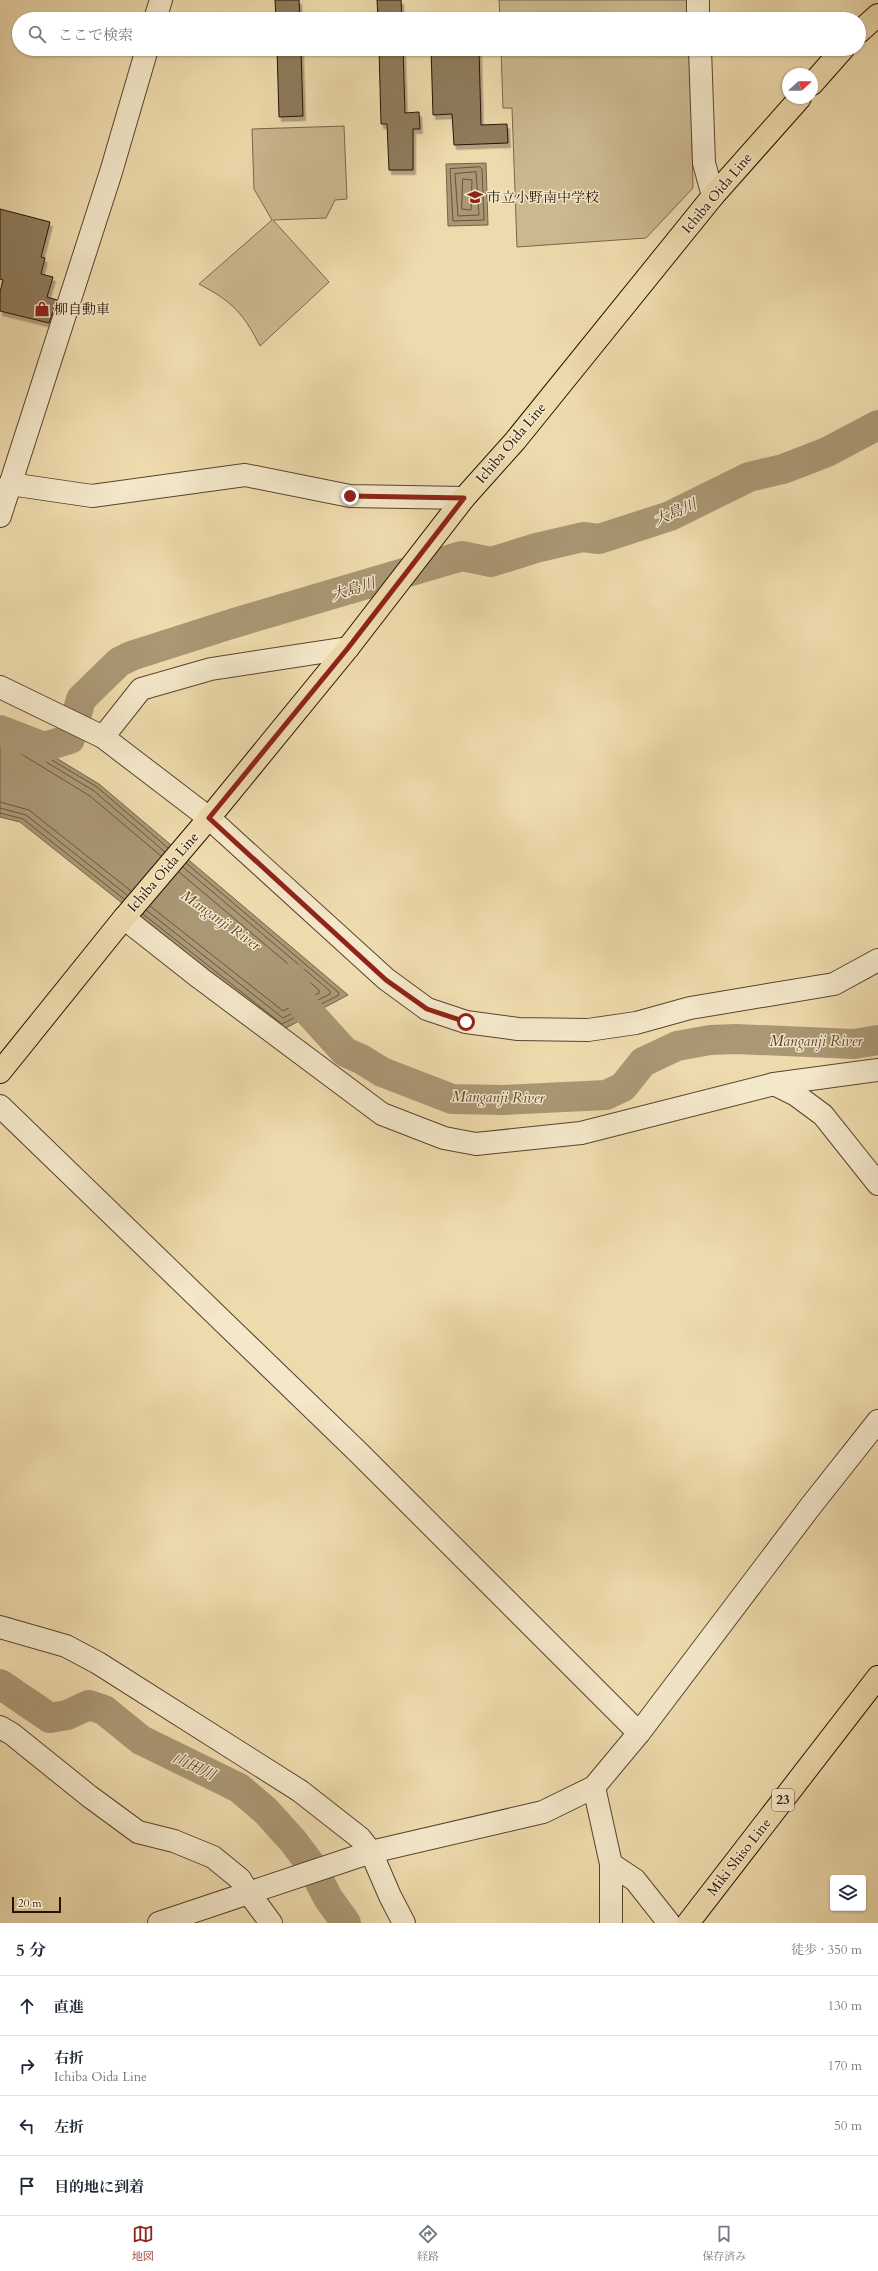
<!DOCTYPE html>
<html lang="ja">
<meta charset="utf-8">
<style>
:root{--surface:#fff;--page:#f6f6f7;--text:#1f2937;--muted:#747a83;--line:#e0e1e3;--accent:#8f2418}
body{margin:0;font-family:Cardo,"Noto Serif JP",serif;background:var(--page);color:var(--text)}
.controls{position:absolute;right:12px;bottom:12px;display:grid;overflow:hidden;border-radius:4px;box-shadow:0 1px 3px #0004}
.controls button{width:36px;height:36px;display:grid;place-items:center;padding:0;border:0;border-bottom:1px solid var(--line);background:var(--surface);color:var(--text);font:20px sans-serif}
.compass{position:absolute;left:782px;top:68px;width:36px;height:36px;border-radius:50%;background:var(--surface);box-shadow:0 1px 3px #0004;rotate:69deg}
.scale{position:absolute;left:12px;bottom:10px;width:49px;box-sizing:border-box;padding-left:4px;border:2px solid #271205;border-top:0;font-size:11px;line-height:14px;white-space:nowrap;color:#271205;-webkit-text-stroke:3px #f4e8ca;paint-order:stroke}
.stop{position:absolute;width:12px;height:12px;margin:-9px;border:3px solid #8f2418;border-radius:50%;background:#fff}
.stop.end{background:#8f2418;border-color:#fff;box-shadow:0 1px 4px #0008}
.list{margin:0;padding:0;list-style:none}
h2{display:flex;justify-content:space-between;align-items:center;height:52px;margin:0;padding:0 16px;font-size:17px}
h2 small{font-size:13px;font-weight:400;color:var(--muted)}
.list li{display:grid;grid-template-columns:26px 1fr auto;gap:12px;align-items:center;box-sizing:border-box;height:60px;padding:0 16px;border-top:1px solid var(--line)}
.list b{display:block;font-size:15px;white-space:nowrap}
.list p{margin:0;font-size:13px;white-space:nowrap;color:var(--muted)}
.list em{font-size:13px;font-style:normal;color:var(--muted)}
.icon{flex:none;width:22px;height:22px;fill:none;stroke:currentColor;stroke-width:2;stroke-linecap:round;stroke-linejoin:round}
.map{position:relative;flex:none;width:878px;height:1923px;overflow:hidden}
.search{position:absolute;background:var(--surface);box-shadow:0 1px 3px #0004;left:12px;right:12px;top:12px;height:44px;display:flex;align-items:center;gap:10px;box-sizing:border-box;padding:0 14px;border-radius:22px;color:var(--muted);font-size:15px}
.sheet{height:292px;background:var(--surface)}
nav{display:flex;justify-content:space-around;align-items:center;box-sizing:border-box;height:56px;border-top:1px solid var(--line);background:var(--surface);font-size:11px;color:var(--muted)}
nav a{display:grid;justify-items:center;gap:2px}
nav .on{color:var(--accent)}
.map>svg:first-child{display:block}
</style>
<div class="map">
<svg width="878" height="1923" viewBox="0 0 878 1923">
<defs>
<filter id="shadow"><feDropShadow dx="2.5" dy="4.5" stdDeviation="0" flood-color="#0004"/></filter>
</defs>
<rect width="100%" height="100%" fill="#eedbad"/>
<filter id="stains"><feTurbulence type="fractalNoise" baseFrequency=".005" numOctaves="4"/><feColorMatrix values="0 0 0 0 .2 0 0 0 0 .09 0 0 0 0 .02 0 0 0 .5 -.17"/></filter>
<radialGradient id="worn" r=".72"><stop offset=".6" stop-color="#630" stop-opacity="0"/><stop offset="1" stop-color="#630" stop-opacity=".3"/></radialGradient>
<!-- green -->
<g fill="#ccb990" stroke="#7a664a">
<polygon points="499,0 688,0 689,19 500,19"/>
<polygon points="501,49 690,49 693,188 646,238 517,247 512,108 503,108"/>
<path d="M344,126L347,199L335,200L326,218L273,220L329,282L260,346C243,313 233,302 199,284L272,220L254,189L252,129Z"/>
</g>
<!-- water -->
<g fill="#aa9774" stroke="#766248">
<polygon points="486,163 488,225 448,226 446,164"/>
<polygon points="0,724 99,784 348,995 282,1030 20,822 0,817"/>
</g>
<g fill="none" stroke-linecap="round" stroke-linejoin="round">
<!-- shore -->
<g stroke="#68543c" stroke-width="1">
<polygon points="480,167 482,169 484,220 453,221 450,169"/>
<polygon points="476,172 479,215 458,216 455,174"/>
<polygon points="463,179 472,180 471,210 462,209"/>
<polyline points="0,729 97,787 168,848"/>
<polyline points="0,734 94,791 165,852"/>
<polyline points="0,741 90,796 161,856"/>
<polyline points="0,802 29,810 131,891"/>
<polyline points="0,808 26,815 127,895"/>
<polyline points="0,813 23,819 124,899"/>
<polyline points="150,906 283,1011 319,993 319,990 179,872"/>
<polyline points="146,910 283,1018 330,994 330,991 183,867"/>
<polyline points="143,914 282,1024 339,995 338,992 186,863"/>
</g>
<!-- river -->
<g stroke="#aa9774" stroke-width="30">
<polyline points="0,730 44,747 70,739 81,699 119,662 131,656 231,624 462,556 491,562 536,548 583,537 599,539 670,516 749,477 783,469 827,452 878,425"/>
<polyline points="292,978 305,1008 345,1052 361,1059 382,1072 452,1099 504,1100 606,1095 623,1087 643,1062 677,1046 710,1040 736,1039 854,1044 878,1040"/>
<polyline points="0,1684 50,1718 67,1715 89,1705 104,1710 141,1740 239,1788 266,1811 293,1841 311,1865 328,1898 346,1923"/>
</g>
</g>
<!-- building -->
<g fill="#8e7b5c" stroke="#271205" filter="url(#shadow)">
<polygon points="275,0 299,0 300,19 276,19"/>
<polygon points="377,0 401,0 402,19 378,19"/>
<polygon points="277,49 301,49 303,116 279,117"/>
<polygon points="379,49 403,49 405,113 419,112 420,129 413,129 413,170 389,170 387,124 381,124"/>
<polygon points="431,49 479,49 481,125 507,124 508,143 454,145 452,114 433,115"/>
<polygon points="0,209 50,222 41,257 45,258 41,274 53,277 47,297 57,300 49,323 0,311 0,292 3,280 0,279"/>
</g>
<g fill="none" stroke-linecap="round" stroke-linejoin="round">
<defs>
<g id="minor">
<polyline points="698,0 698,19"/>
<polyline points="155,19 161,0"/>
<polyline points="700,49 704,163 713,196"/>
<polyline points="10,484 92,496 245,475 350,496 464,498"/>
<polyline points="0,516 111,172 147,49"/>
<polyline points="0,687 103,737 209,818 386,979 427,1009 466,1022 518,1029 588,1030 636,1023 690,1008 834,984 878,960"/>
<polyline points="103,737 141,689 211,669 348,648"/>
<polyline points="124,918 200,978 382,1114 444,1138 476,1144 581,1133 774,1084 878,1070"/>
<polyline points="774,1084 796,1095 823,1115 878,1184"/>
<polyline points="0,1106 359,1453 639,1733"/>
<polyline points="0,1627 66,1646 98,1663 300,1791 360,1838 371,1852 390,1896 404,1923"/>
<polyline points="0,1727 12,1734 89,1796 138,1832 174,1841 213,1857 240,1879 248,1892 271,1923"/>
<polyline points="594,1787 611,1864 611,1923"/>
<polyline points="611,1864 635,1880 669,1923"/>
<polyline points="159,1923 371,1852 543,1812 594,1787 639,1733 810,1507 878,1421"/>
</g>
<g id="major">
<polyline points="859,32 878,15"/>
<polyline points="812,84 843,49"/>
<polyline points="0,1072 124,918 209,818 348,648 464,498 515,441 713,196 800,98"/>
<polyline points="688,1923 878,1677"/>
</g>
</defs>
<!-- minor casing -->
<use href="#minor" stroke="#59442f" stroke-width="24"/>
<!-- major casing -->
<use href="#major" stroke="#271205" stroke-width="24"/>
<!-- minor -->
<use href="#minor" stroke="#f4e8ca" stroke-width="22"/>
<!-- major -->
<use href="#major" stroke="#eedbad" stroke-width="22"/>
</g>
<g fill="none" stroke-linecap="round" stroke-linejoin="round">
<!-- route -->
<polyline stroke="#8f2418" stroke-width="5" points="350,496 464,498 348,648 209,818 386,980 427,1009 466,1022"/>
</g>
<!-- icons -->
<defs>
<symbol id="school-bare" viewBox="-9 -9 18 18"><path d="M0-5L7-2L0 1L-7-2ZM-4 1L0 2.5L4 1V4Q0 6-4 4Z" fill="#8f2418" stroke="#f4e8ca" stroke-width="2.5" paint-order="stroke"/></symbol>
<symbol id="shop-bare" viewBox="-9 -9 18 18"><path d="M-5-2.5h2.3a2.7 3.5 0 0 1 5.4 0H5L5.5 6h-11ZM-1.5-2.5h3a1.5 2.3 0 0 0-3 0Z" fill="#8f2418" stroke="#f4e8ca" stroke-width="2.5" paint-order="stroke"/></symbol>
</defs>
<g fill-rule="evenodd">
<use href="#school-bare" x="464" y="186" width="22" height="22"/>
<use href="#shop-bare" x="31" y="298" width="22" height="22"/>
</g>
<g text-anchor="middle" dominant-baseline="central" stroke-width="3" stroke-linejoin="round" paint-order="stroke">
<!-- shield labels -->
<rect fill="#f4e8ca" stroke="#645240" stroke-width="1" x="772" y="1789" width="22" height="22" rx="3"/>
<g font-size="13" font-weight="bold" fill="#271205">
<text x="783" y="1800">23</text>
</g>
<!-- street labels -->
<g font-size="14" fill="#271205" stroke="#f4e8ca">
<text transform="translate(717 193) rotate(-50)">Ichiba Oida Line</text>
<text transform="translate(511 443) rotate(-50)">Ichiba Oida Line</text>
<text transform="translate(163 872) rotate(-49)">Ichiba Oida Line</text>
<text transform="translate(739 1857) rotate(-52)">Miki Shiso Line</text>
</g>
<!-- poi labels -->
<g font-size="14" fill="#271205" stroke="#f4e8ca" text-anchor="start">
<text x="487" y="197">市立小野南中学校</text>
<text x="54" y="309">柳自動車</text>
</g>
<!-- water labels -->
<g font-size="15" font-style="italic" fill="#5b4731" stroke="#f4e8ca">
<text transform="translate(675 512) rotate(-23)">大島川</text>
<text transform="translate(353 589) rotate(-17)">大島川</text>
<text transform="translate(221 920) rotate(35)">Manganji River</text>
<text x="816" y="1041">Manganji River</text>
<text transform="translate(498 1097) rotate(1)">Manganji River</text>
<text transform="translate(194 1766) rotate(26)">山田川</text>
</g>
</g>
<rect width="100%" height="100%" filter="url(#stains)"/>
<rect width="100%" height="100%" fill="url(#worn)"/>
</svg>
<div class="controls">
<button><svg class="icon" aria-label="layers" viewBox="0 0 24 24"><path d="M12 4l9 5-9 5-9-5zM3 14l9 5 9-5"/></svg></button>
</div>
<svg class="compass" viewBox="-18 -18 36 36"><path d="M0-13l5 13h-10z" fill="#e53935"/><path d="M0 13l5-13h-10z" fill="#747a83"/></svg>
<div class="scale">20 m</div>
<div class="stop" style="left:466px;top:1022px"></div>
<div class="stop end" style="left:350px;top:496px"></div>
<div class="search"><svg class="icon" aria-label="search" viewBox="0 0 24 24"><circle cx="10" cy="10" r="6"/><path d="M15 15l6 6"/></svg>ここで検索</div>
</div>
<section class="sheet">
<h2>5 分<small>徒歩 · 350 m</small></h2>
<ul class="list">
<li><svg class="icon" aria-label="ahead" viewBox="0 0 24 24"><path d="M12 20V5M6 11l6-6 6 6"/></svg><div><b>直進</b></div><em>130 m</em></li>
<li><svg class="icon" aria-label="right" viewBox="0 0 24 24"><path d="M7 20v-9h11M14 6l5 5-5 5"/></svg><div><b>右折</b><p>Ichiba Oida Line</p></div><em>170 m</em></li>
<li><svg class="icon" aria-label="left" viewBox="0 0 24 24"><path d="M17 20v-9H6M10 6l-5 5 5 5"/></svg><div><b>左折</b></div><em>50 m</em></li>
<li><svg class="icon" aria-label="arrive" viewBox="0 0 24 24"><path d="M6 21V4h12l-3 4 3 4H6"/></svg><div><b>目的地に到着</b></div></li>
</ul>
</section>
<nav>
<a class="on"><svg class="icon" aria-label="map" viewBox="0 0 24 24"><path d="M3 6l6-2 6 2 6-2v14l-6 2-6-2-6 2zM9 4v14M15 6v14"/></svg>地図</a>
<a><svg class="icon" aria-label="directions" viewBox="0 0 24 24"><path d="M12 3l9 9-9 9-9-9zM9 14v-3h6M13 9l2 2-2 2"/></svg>経路</a>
<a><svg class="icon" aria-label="saved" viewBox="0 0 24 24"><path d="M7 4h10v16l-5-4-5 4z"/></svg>保存済み</a>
</nav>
